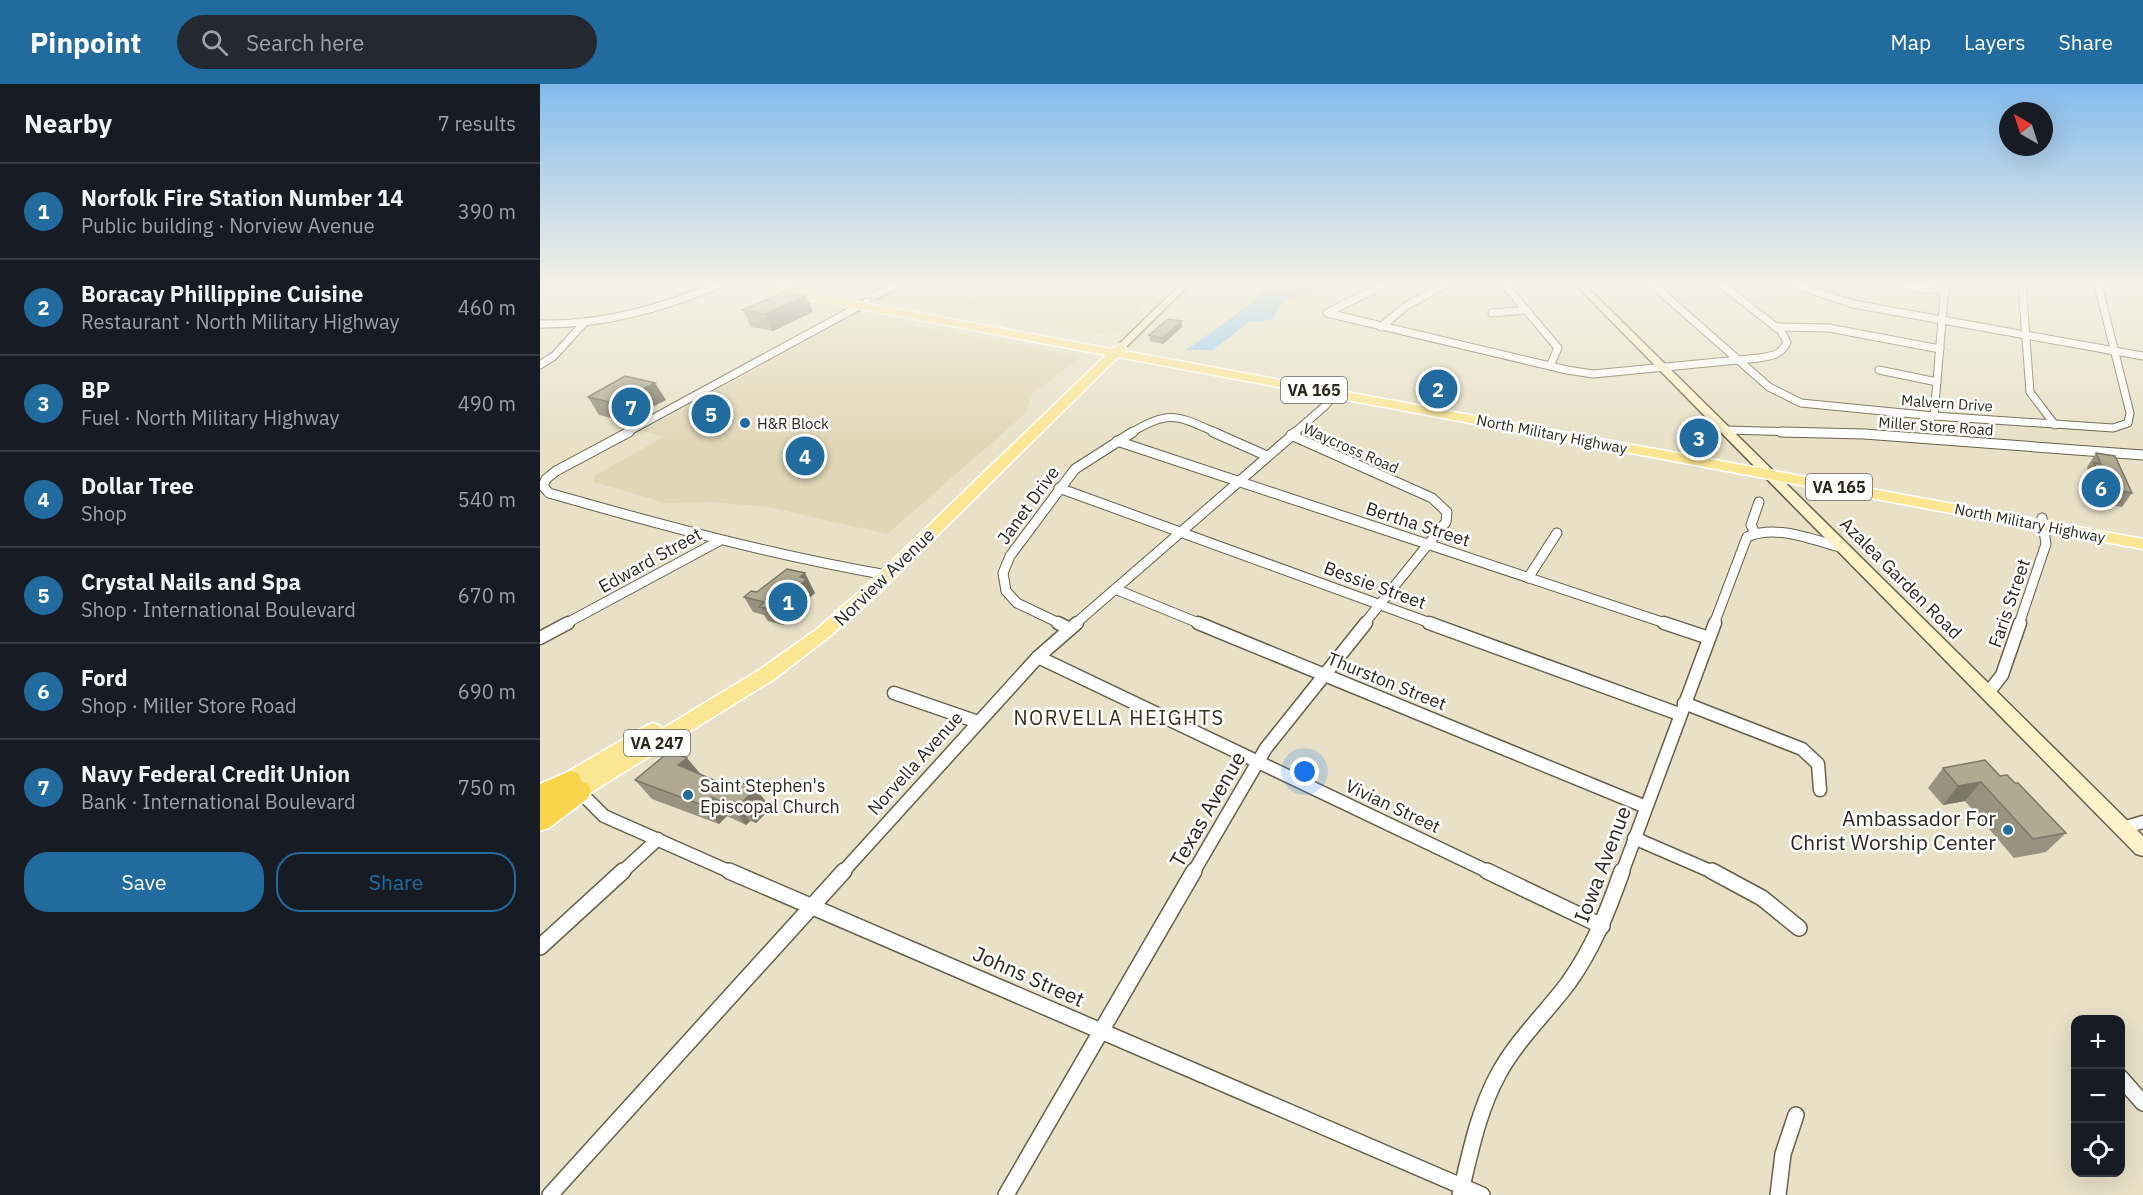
<!DOCTYPE html>
<meta charset="utf-8">
<style>
:root{--surface:#171b24;--page:#242831;--text:#f1f3f6;--muted:#9ea1a6;--line:#363941;--accent:#216b9e}
body{margin:0;font-family:"IBM Plex Sans",sans-serif;background:var(--page);color:var(--text)}
.controls{position:absolute;right:18px;bottom:18px;display:grid;overflow:hidden;border-radius:12px;box-shadow:0 6px 24px #0002}
.controls button{width:54px;height:54px;display:grid;place-items:center;padding:0;border:0;border-bottom:2px solid var(--line);background:var(--surface);color:var(--text);font:30px sans-serif}
.compass{position:absolute;left:1459px;top:18px;width:54px;height:54px;border-radius:50%;background:var(--surface);box-shadow:0 6px 24px #0002;rotate:321deg}
.you{position:absolute;left:765px;top:688px;width:21px;height:21px;margin:-15px;border:4px solid #fff;border-radius:50%;background:#1a73e8;box-shadow:0 0 0 9px #1a73e833}
.badge{display:grid;place-items:center;width:39px;height:39px;border-radius:50%;background:var(--accent);color:#fff;font-size:20px;font-weight:700}
.pin{position:absolute;translate:-50% -50%;border:3px solid #fff;box-shadow:0 2px 6px #0006}
.list{margin:0;padding:0;list-style:none}
h2{display:flex;justify-content:space-between;align-items:center;height:78px;margin:0;padding:0 24px;font-size:26px}
h2 small{font-size:20px;font-weight:400;color:var(--muted)}
.list li{display:grid;grid-template-columns:39px 1fr auto;gap:18px;align-items:center;box-sizing:border-box;height:96px;padding:0 24px;border-top:2px solid var(--line)}
.list b{display:block;font-size:22px;white-space:nowrap}
.list p{margin:0;font-size:20px;white-space:nowrap;color:var(--muted)}
.list em{font-size:20px;font-style:normal;color:var(--muted)}
.actions{display:flex;gap:12px;padding:18px 24px}
.actions a{flex:1;padding:14px 0;border:2px solid var(--accent);border-radius:24px;text-align:center;font-size:21px;color:var(--accent)}
.actions .main{background:var(--accent);color:#fff}
.icon{flex:none;width:33px;height:33px;fill:none;stroke:currentColor;stroke-width:2;stroke-linecap:round;stroke-linejoin:round}
.map{position:relative;flex:none;width:1603px;height:1111px;overflow:hidden}
header{display:flex;align-items:center;gap:36px;box-sizing:border-box;height:84px;padding:0 30px;background:var(--accent);color:#fff}
header strong{font-size:28px}
nav{display:flex;gap:33px;margin-inline-start:auto;font-size:21px}
.search{width:420px;height:54px;background:var(--page);display:flex;align-items:center;gap:15px;box-sizing:border-box;padding:0 21px;border-radius:33px;color:var(--muted);font-size:22px}
main{display:flex}
aside{flex:1;background:var(--surface)}
.map>svg:first-child{display:block}
</style>
<header>
<strong>Pinpoint</strong>
<div class="search"><svg class="icon" aria-label="search" viewBox="0 0 24 24"><circle cx="10" cy="10" r="6"/><path d="M15 15l6 6"/></svg>Search here</div>
<nav><a>Map</a><a>Layers</a><a>Share</a></nav>
</header>
<main>
<aside>
<h2>Nearby<small>7 results</small></h2>
<ul class="list">
<li><span class="badge">1</span><div><b>Norfolk Fire Station Number 14</b><p>Public building · Norview Avenue</p></div><em>390 m</em></li>
<li><span class="badge">2</span><div><b>Boracay Phillippine Cuisine</b><p>Restaurant · North Military Highway</p></div><em>460 m</em></li>
<li><span class="badge">3</span><div><b>BP</b><p>Fuel · North Military Highway</p></div><em>490 m</em></li>
<li><span class="badge">4</span><div><b>Dollar Tree</b><p>Shop</p></div><em>540 m</em></li>
<li><span class="badge">5</span><div><b>Crystal Nails and Spa</b><p>Shop · International Boulevard</p></div><em>670 m</em></li>
<li><span class="badge">6</span><div><b>Ford</b><p>Shop · Miller Store Road</p></div><em>690 m</em></li>
<li><span class="badge">7</span><div><b>Navy Federal Credit Union</b><p>Bank · International Boulevard</p></div><em>750 m</em></li>
</ul>
<div class="actions"><a class="main">Save</a><a>Share</a></div>
</aside>
<div class="map">
<svg width="1603" height="1111" viewBox="0 0 1603 1111">
<rect width="100%" height="100%" fill="#e8e1c8"/>
<!-- built -->
<g fill="#e1d7b7">
<polygon points="466,201 628,201 577,246 560,250 418,224"/>
<polygon points="316,230 541,273 493,309 485,330 347,450 228,423 173,418 125,419 54,398 54,392 124,353 102,347"/>
</g>
<!-- water -->
<polygon fill="#8ec6f3" points="727,201 782,202 744,217 733,235 709,238 673,266 646,266 712,219"/>
<g fill="none" stroke-linecap="round" stroke-linejoin="round">
<defs>
<g id="minor-far3">
<path d="M843,201L787,229L1027,286L1053,290L1219,274C1231,272 1242,271 1247,258L1241,247L1182,201"/>
<polyline points="965,201 1018,264 1010,282"/>
<polyline points="1113,201 1229,303 1261,319 1394,332 1573,344 1588,339 1590,329 1558,201"/>
<polyline points="1256,201 1313,220 1603,272"/>
<polyline points="1482,201 1490,308 1515,341"/>
<polyline points="1367,202 1405,207"/>
<polyline points="335,212 355,201"/>
<polyline points="952,229 987,226"/>
<path d="M0,240C63,241 120,225 178,201"/>
<polyline points="841,243 866,222 904,201"/>
<polyline points="1235,243 1289,244 1400,265"/>
<polyline points="0,281 14,272 44,239"/>
<polyline points="1339,286 1397,298"/>
<polyline points="1394,332 1405,201"/>
<polyline points="1186,346 1292,349"/>
<polyline points="86,349 327,218"/>
<path d="M591,349C629,325 638,332 677,349"/>
<polyline points="754,349 785,322 799,305"/>
</g>
<g id="minor-far2">
<path d="M89,348L16,387L6,395L3,402L9,409C121,441 232,471 347,491"/>
<polyline points="673,348 727,372"/>
<polyline points="1241,348 1324,350 1603,371"/>
<polyline points="751,351 892,414 907,428 906,438 824,540"/>
<polyline points="577,357 1128,540"/>
<polyline points="519,404 893,540"/>
<polyline points="1215,449 1211,441 1219,418"/>
<polyline points="988,494 1017,449"/>
<polyline points="575,505 661,540"/>
<polyline points="25,540 179,457"/>
<polyline points="521,540 477,519 466,507 463,489 470,472 535,385 593,348"/>
<polyline points="535,540 756,348"/>
<path d="M1174,540L1207,453C1237,440 1273,456 1303,464"/>
<polyline points="1479,540 1506,460 1502,434"/>
</g>
<g id="minor-far1">
<polyline points="518,539 530,545"/>
<polyline points="658,539 1106,723"/>
<polyline points="889,539 1139,630"/>
<polyline points="1124,539 1169,554"/>
<polyline points="0,554 28,539"/>
<polyline points="498,573 951,789"/>
<polyline points="354,609 438,638"/>
<polyline points="1448,609 1462,591 1480,539"/>
<polyline points="1144,619 1262,665 1278,680 1280,706"/>
<polyline points="38,706 64,732 193,789"/>
<polyline points="1583,744 1603,738"/>
<polyline points="1094,754 1175,789"/>
<polyline points="81,789 118,755"/>
<polyline points="302,789 498,573 537,539"/>
<polyline points="653,789 726,664 826,539"/>
<polyline points="1082,789 1175,539"/>
</g>
<g id="minor">
<polyline points="189,787 942,1111"/>
<polyline points="947,787 1062,842"/>
<polyline points="1172,787 1222,814 1259,844"/>
<polyline points="0,863 83,787"/>
<polyline points="1580,993 1603,1019"/>
<polyline points="10,1111 304,787"/>
<polyline points="466,1111 654,787"/>
<path d="M920,1111C930,1070 938,1027 959,989C977,956 1006,929 1029,898C1053,864 1068,827 1082,787"/>
<polyline points="1238,1111 1243,1070 1256,1031"/>
</g>
<g id="secondary">
<polygon points="640,201 649,201 583,266 577,266 577,262"/>
<polygon points="1036,201 1045,201 1603,752 1603,772 1596,770"/>
</g>
<polygon id="primary" points="204,201 227,201 572,265 580,260 586,264 584,267 1603,455 1603,465 578,273 339,509 289,553 233,596 0,740 0,704 106,642 113,639 120,642 122,645 219,586 277,545 327,501 566,271 209,204"/>
<polygon id="motorway" points="30,687 39,690 42,698 48,700 51,707 48,714 9,744 0,747 0,700"/>
</defs>
<!-- minor-far3 casing -->
<use href="#minor-far3" stroke="#66604a" stroke-width="9"/>
<!-- minor-far2 casing -->
<use href="#minor-far2" stroke="#66604a" stroke-width="11"/>
<!-- minor-far1 casing -->
<use href="#minor-far1" stroke="#66604a" stroke-width="15"/>
<!-- minor casing -->
<use href="#minor" stroke="#66604a" stroke-width="18"/>
<!-- secondary casing -->
<use href="#secondary" stroke="#66604a" stroke-width="3"/>
<!-- primary casing -->
<use href="#primary" stroke="#fff" stroke-width="3"/>
<!-- motorway casing -->
<use href="#motorway" stroke="#fff" stroke-width="3"/>
<!-- minor-far3 -->
<use href="#minor-far3" stroke="#fff" stroke-width="7"/>
<!-- minor-far2 -->
<use href="#minor-far2" stroke="#fff" stroke-width="9"/>
<!-- minor-far1 -->
<use href="#minor-far1" stroke="#fff" stroke-width="12"/>
<!-- minor -->
<use href="#minor" stroke="#fff" stroke-width="15"/>
<!-- secondary -->
<use href="#secondary" fill="#fdf2ca" fill-rule="evenodd"/>
<!-- primary -->
<use href="#primary" fill="#fbe694" fill-rule="evenodd"/>
<!-- motorway -->
<use href="#motorway" fill="#f9d54d" fill-rule="evenodd"/>
</g>
<!-- wall -->
<g fill="#98927e">
<polygon points="203,226 273,228 233,247 211,243"/>
<polygon points="642,243 623,260 610,257 609,251"/>
<polygon points="48,313 126,316 84,337 59,331"/>
<polygon points="1556,369 1592,409 1582,423 1562,420 1560,414 1553,413 1545,393 1548,387 1547,383"/>
<polygon points="272,504 275,509 254,527 256,530 243,541 228,537 224,531 213,528 204,513 217,508 273,504"/>
<polygon points="1403,684 1460,692 1526,749 1506,768 1474,774 1425,717 1403,721 1388,704"/>
<polygon points="161,690 231,724 216,739 210,737 206,741 187,732 179,740 112,715 95,696"/>
</g>
<!-- shaded-wall -->
<g fill="#7c7766">
<polygon points="266,212 273,228 233,247 225,230"/>
<polygon points="642,237 642,243 623,260 622,254"/>
<polygon points="115,299 126,316 84,337 73,319"/>
<polygon points="265,489 275,509 254,527 256,530 243,541 234,526 260,493"/>
<polygon points="147,674 163,693 138,681"/>
<polygon points="1441,698 1425,717 1403,721 1418,702"/>
<polygon points="216,705 231,724 216,739 200,720"/>
<polygon points="171,713 187,732 179,740 162,721"/>
<polygon points="195,718 210,737 206,741 190,722"/>
</g>
<!-- building -->
<g fill="#b1aa92" stroke="#7c7766" stroke-width="1.5">
<polygon points="244,208 266,212 225,230 203,226"/>
<polygon points="628,235 642,237 622,254 609,251"/>
<polygon points="85,292 115,299 73,319 48,313"/>
<polygon points="1556,369 1575,372 1592,409 1572,406 1570,400 1563,399 1554,379 1561,380"/>
<polygon points="247,485 265,489 260,493 267,495 244,514 247,515 234,526 219,523 224,518 204,513 211,507 217,508"/>
<polygon points="130,667 147,674 138,681 188,702 195,696 216,705 200,720 195,718 190,722 171,713 162,721 95,696"/>
<polygon points="1445,676 1460,692 1467,691 1475,699 1478,699 1526,749 1493,755 1441,698 1418,702 1403,684"/>
</g>
<!-- sky -->
<linearGradient id="sky" x2="0" y2="1"><stop stop-color="#84bbec"/><stop offset="0.56" stop-color="#f5f2e6"/><stop offset="1" stop-color="#f5f2e6" stop-opacity="0"/></linearGradient>
<rect width="1603" height="357" fill="url(#sky)"/>
<!-- markers -->
<g fill="#216b9e" stroke="#fff" stroke-width="2">
<circle cx="205" cy="339" r="6"/>
<circle cx="148" cy="711" r="6"/>
<circle cx="1468" cy="746" r="6"/>
</g>
<g text-anchor="middle" dominant-baseline="central" stroke-width="5" stroke-linejoin="round" paint-order="stroke">
<!-- far-street labels -->
<g font-size="15" fill="#2b281f" stroke="#fff">
<text transform="translate(1407 319) rotate(4)">Malvern Drive</text>
<text transform="translate(1396 342) rotate(4)">Miller Store Road</text>
<text transform="translate(1012 350) rotate(11)">North Military Highway</text>
<text transform="translate(811 364) rotate(24)">Waycross Road</text>
<text transform="translate(1490 439) rotate(11)">North Military Highway</text>
</g>
<!-- far-poi labels -->
<g font-size="15" fill="#2b281f" stroke="#fff" text-anchor="start">
<text x="217" y="339">H&amp;R Block</text>
</g>
<!-- shield labels -->
<g fill="#fff" stroke="#6b6862" stroke-width="1.5">
<rect x="741" y="293" width="66" height="26" rx="4.5"/>
<rect x="1266" y="390" width="66" height="26" rx="4.5"/>
<rect x="84" y="646" width="66" height="26" rx="4.5"/>
</g>
<g font-size="16" font-weight="bold" fill="#2b281f">
<text x="774" y="306">VA 165</text>
<text x="1299" y="403">VA 165</text>
<text x="117" y="659">VA 247</text>
</g>
<!-- street labels -->
<g font-size="18" fill="#2b281f" stroke="#fff">
<text transform="translate(488 421) rotate(-54)">Janet Drive</text>
<text transform="translate(878 440) rotate(18)">Bertha Street</text>
<text transform="translate(110 476) rotate(-29)">Edward Street</text>
<text transform="translate(344 493) rotate(-44)">Norview Avenue</text>
<text transform="translate(1361 494) rotate(45)">Azalea Garden Road</text>
<text transform="translate(835 501) rotate(20)">Bessie Street</text>
<text transform="translate(1469 519) rotate(-71)">Faris Street</text>
<text transform="translate(847 597) rotate(22)">Thurston Street</text>
<text transform="translate(375 679) rotate(-48)">Norvella Avenue</text>
<text transform="translate(853 722) rotate(25)">Vivian Street</text>
</g>
<!-- poi labels -->
<g font-size="18" fill="#2b281f" stroke="#fff" text-anchor="start">
<text x="160" y="701">Saint Stephen's<tspan x="160" dy="21">Episcopal Church</tspan></text>
</g>
<!-- neighbourhood labels -->
<g font-size="20" letter-spacing="1.5" fill="#352f1b" stroke="#fff">
<text x="579" y="633">NORVELLA HEIGHTS</text>
</g>
<!-- near-street labels -->
<g font-size="21" fill="#2b281f" stroke="#fff">
<text transform="translate(667 725) rotate(-60)">Texas Avenue</text>
<text transform="translate(1062 780) rotate(-69)">Iowa Avenue</text>
<text transform="translate(489 892) rotate(24)">Johns Street</text>
</g>
<!-- near-poi labels -->
<g font-size="21" fill="#2b281f" stroke="#fff" text-anchor="end">
<text x="1456" y="734">Ambassador For<tspan x="1456" dy="24">Christ Worship Center</tspan></text>
</g>
</g>
</svg>
<div class="controls">
<button>+</button>
<button>−</button>
<button><svg class="icon" aria-label="locate" viewBox="0 0 24 24"><circle cx="12" cy="12" r="6"/><path d="M12 2v4M12 18v4M2 12h4M18 12h4"/></svg></button>
</div>
<svg class="compass" viewBox="-18 -18 36 36"><path d="M0-13l5 13h-10z" fill="#e53935"/><path d="M0 13l5-13h-10z" fill="#9ea1a6"/></svg>
<div class="you"></div>
<div class="pin badge" style="left:248px;top:518px">1</div>
<div class="pin badge" style="left:898px;top:305px">2</div>
<div class="pin badge" style="left:1159px;top:354px">3</div>
<div class="pin badge" style="left:265px;top:372px">4</div>
<div class="pin badge" style="left:171px;top:330px">5</div>
<div class="pin badge" style="left:1561px;top:404px">6</div>
<div class="pin badge" style="left:91px;top:323px">7</div>
</div>
</main>
